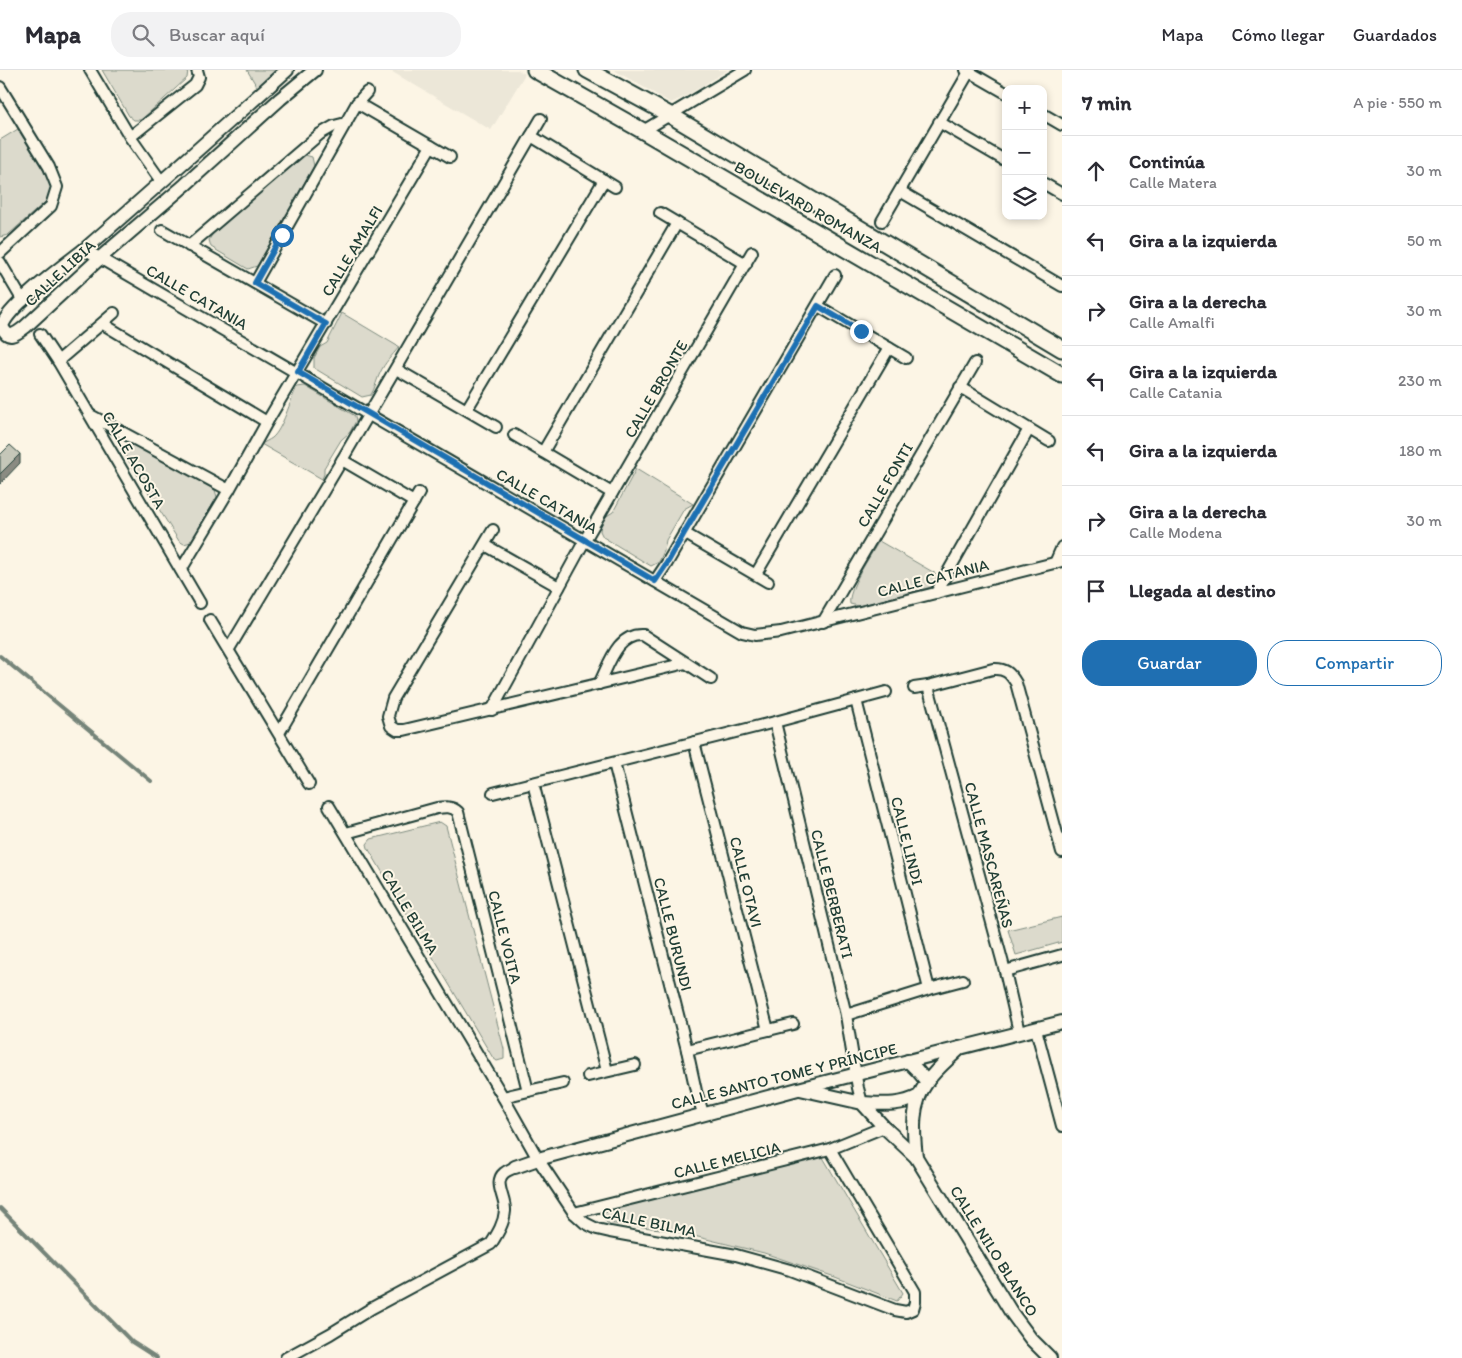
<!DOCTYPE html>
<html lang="es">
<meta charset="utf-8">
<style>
:root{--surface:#fff;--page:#f2f2f3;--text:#2b2b33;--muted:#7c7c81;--line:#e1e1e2;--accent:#1f6fb2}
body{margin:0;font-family:Itim,sans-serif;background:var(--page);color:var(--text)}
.controls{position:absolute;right:15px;top:15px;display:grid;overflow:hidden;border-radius:10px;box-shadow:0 2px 8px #0003}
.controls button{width:45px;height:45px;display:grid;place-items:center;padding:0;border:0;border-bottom:1px solid var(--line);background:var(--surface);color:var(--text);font:25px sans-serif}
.stop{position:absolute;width:15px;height:15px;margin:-11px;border:4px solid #1f6fb2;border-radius:50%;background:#fff}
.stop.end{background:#1f6fb2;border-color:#fff;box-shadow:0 1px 5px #0008}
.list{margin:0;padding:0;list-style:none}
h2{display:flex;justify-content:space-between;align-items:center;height:65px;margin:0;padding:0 20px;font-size:21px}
h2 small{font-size:16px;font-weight:400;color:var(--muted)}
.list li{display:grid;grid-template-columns:32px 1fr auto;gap:15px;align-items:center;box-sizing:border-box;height:70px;padding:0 20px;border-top:1px solid var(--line)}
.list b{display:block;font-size:19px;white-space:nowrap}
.list p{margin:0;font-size:16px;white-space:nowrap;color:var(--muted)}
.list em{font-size:16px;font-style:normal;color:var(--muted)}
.actions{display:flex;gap:10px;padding:15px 20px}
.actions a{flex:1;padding:11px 0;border:1px solid var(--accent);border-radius:20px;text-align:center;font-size:18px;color:var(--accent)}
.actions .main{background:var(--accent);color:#fff}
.icon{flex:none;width:28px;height:28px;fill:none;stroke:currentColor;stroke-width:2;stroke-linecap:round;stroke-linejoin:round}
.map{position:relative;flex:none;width:1062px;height:1288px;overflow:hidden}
header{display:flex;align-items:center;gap:30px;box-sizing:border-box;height:70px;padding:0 25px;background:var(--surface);border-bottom:1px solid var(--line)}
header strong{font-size:24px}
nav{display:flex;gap:28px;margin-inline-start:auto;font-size:18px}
.search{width:350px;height:45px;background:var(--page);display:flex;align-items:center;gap:12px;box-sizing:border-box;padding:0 18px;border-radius:20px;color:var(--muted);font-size:19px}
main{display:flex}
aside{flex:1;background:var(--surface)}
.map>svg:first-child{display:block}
</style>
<header>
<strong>Mapa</strong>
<div class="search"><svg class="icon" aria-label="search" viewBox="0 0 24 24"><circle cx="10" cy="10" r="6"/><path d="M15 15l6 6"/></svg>Buscar aquí</div>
<nav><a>Mapa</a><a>Cómo llegar</a><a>Guardados</a></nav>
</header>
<main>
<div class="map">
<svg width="1062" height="1288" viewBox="0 0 1062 1288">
<rect width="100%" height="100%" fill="#fcf5e5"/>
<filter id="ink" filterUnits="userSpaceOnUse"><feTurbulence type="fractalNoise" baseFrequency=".02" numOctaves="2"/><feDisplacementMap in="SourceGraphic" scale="10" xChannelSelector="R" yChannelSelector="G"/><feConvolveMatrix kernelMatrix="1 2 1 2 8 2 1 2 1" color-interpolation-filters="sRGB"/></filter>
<g filter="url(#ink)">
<!-- built -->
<g fill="#ece7d8">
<polygon points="389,0 518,0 525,4 491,60"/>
<polygon points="614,0 728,0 686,26 671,33"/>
</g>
<!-- green -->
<g fill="#dcdacc" stroke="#7e8c80">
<polygon points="102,0 188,0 187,8 141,50 134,50 129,46"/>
<polygon points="247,0 281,0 259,20"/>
<polygon points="18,59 54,117 53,125 8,165 0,167 0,70"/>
<polygon points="305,85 312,87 314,96 257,196 248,199 211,177 209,170 212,165 298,88"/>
<path d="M342,243L399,277C392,286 385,292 380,303C377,309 375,318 371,325L362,327L314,298V288L320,277L327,273Z"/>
<path d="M305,316L355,346L356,351L350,362L341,370L324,398V404L322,409L261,374C265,372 269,370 272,368C283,359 290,330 297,317Z"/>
<polygon points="132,372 215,420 217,427 191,472 184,474 179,471 125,385 124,378"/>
<polygon points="636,399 693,434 684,439 666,470 664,481 659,492 651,496 603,467 600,461 601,454 605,447 613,442"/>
<path d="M879,471L938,505L931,517L859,536L850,534C847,520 871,485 879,471Z"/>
<polygon points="440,752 446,756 504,979 504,989 497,991 493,988 368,778 367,774 371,769"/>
<polygon points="1062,847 1062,872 1016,885 1008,860"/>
<polygon points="821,1084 903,1223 897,1231 835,1207 764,1183 669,1160 607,1153 603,1146 605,1140"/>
</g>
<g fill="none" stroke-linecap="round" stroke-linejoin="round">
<!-- stream -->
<g stroke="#758479" stroke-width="4">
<polyline points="0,586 151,711"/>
<polyline points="0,1138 132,1272 157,1288"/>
</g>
<defs>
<g id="minor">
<polyline points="90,0 130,67 161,111"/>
<polyline points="966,0 1006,23"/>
<polyline points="0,17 49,97 57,117 51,136 0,183"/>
<polyline points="357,33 450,87"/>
<polyline points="1043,44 1062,55"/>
<polyline points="939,52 1006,91"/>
<polyline points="643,61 745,0"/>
<polyline points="531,66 615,117"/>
<polyline points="130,67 195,15 199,7 197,0"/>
<polyline points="1043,113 1062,124"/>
<polyline points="900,121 1062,216"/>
<polyline points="660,143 746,194"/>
<polyline points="882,151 969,2"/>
<polyline points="162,160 326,254"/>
<polyline points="189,176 320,64 334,56 346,53"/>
<polyline points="84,179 742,562 755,565 781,562 1062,491"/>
<polyline points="0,192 23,231"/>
<polyline points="255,213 357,33 367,22"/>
<polyline points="818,236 906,288"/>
<polyline points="103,254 267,352"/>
<polyline points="40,264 58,291 200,533"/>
<polyline points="58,291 114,243"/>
<polyline points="396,299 496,357"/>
<polyline points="960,317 1049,371"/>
<polyline points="467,339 604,110"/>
<polyline points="92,346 229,420"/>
<polyline points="514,365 612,423"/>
<polyline points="543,382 677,153"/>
<polyline points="342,390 414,432"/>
<polyline points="493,460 393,628 388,646 391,656 397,660 404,660 686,593"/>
<polyline points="684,463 768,512"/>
<polyline points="485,475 559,517"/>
<polyline points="1055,493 1062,477"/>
<polyline points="181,500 229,420 267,352 431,76"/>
<polyline points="756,504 889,278"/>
<polyline points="655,511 667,493 835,205"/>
<polyline points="936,523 1029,359"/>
<polyline points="210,550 309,714"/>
<polyline points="823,552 975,293"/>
<polyline points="229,579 342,390 541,49"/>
<path d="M599,614C609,595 617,563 643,565L711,609"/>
<polyline points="928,616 1005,901 1019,962"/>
<path d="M914,618L928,616L993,599C1005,598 1010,603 1016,613L1062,782"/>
<polyline points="856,630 929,919"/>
<polyline points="492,640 585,470 752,182"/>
<polyline points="775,652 846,945 858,1018 862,1033"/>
<polyline points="279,663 419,423"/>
<polyline points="694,672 768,960"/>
<polyline points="614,693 687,980 696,1021 703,1043"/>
<polyline points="533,713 607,1001"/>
<polyline points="493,723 775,652 886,622"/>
<polyline points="329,736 503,1027 538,1089 574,1143 585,1153 597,1159 610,1162 736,1185 790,1200 895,1240 906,1242 913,1239 915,1232 915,1222 830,1079"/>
<path d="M346,763L437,738C445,737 452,736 458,742L528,1021"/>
<polyline points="1005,901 1062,885"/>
<polyline points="846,945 929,919 963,910"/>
<polyline points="1036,959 1062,1056"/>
<polyline points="687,980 793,954"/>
<polyline points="588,1006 635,995"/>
<polyline points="503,1027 563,1013"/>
<polyline points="574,1143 830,1079 884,1057"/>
<path d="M286,1288L330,1264L372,1238L491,1174C498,1163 504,1153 505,1141C506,1129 493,1112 504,1103C507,1100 512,1099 515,1097"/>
</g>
<g id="tertiary">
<path d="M287,0C220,60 153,120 85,179C66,194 8,236 2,256C8,271 16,264 25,257L100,188L185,115L280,29L315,0"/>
<polyline points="908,991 917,1000 927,1012"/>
<polyline points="800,1019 862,1033 884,1057 916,1087 1011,1242 1031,1269 1050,1288"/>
<path d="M862,1033C882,1034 901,1036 919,1026"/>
<path d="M916,1087C913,1061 911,1034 927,1012C936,999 949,989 960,978"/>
<polyline points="515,1097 538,1089 798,1019 1062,952"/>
</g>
<g id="secondary">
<polyline points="535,0 643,61 1062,305"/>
<polyline points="587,0 670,45 1062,279"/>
</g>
</defs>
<!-- minor casing -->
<use href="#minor" stroke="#1f3d34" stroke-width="14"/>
<!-- tertiary casing -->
<use href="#tertiary" stroke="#1f3d34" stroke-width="16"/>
<!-- secondary casing -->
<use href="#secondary" stroke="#1f3d34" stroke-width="19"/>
<!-- minor -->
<use href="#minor" stroke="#fcf5e5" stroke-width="10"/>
<!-- tertiary -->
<use href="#tertiary" stroke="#fcf5e5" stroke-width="12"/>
<!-- secondary -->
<use href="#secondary" stroke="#fcf5e5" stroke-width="15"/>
</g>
<!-- shaded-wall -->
<polygon fill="#8a8b82" stroke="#1f3d34" points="20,384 20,393 0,414 0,404"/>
<!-- building -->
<polygon fill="#c5c7b9" stroke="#1f3d34" points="10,375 20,384 0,404 0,385"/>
</g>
<g fill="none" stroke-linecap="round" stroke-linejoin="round" filter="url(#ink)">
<!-- route -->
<polyline stroke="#1f6fb2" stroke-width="6" points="282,165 255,213 326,254 298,302 655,511 667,493 684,463 818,236 861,261"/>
</g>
<g text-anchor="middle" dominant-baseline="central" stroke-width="4" stroke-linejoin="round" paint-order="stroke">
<!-- street labels -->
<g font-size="16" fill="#1f3d34" stroke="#fcf5e5">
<text transform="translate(808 137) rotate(30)">BOULEVARD ROMANZA</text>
<text transform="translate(352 181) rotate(-59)">CALLE AMALFI</text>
<text transform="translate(60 203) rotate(-43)">CALLE LIBIA</text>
<text transform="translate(197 227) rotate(30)">CALLE CATANIA</text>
<text transform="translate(656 319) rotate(-60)">CALLE BRONTE</text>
<text transform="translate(134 390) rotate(60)">CALLE ACOSTA</text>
<text transform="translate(885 415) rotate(-60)">CALLE FONTI</text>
<text transform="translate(547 431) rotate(30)">CALLE CATANIA</text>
<text transform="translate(933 508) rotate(-14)">CALLE CATANIA</text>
<text transform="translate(907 771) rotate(76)">CALLE LINDI</text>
<text transform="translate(989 785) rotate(75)">CALLE MASCAREÑAS</text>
<text transform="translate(746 812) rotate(76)">CALLE OTAVI</text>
<text transform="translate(832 824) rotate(76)">CALLE BERBERATI</text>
<text transform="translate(410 842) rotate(59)">CALLE BILMA</text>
<text transform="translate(673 864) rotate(76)">CALLE BURUNDI</text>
<text transform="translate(505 867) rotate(76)">CALLE VOITA</text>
<text transform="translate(784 1006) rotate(-14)">CALLE SANTO TOME Y PRÍNCIPE</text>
<text transform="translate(727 1090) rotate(-14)">CALLE MELICIA</text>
<text transform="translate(649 1152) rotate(12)">CALLE BILMA</text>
<text transform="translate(994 1181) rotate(58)">CALLE NILO BLANCO</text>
</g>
</g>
</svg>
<div class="controls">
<button>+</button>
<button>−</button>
<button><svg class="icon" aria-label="layers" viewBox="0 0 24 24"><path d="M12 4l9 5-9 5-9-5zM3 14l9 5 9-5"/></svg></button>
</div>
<div class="stop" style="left:282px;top:165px"></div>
<div class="stop end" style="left:861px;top:261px"></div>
</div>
<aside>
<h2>7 min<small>A pie · 550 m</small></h2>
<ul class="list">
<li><svg class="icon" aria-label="ahead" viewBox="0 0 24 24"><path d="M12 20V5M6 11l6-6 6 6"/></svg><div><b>Continúa</b><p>Calle Matera</p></div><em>30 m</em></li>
<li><svg class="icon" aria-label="left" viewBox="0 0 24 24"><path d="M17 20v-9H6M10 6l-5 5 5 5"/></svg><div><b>Gira a la izquierda</b></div><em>50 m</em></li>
<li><svg class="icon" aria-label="right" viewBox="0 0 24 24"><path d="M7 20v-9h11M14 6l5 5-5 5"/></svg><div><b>Gira a la derecha</b><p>Calle Amalfi</p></div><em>30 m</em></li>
<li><svg class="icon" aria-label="left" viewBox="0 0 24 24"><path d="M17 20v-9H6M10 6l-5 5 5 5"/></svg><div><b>Gira a la izquierda</b><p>Calle Catania</p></div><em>230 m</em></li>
<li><svg class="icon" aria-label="left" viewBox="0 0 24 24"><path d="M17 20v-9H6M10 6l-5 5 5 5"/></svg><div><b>Gira a la izquierda</b></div><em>180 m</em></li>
<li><svg class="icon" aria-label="right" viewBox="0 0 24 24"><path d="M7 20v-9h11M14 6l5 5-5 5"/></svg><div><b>Gira a la derecha</b><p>Calle Modena</p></div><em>30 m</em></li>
<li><svg class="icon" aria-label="arrive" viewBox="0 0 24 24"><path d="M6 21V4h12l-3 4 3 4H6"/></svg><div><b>Llegada al destino</b></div></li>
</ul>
<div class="actions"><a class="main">Guardar</a><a>Compartir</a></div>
</aside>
</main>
